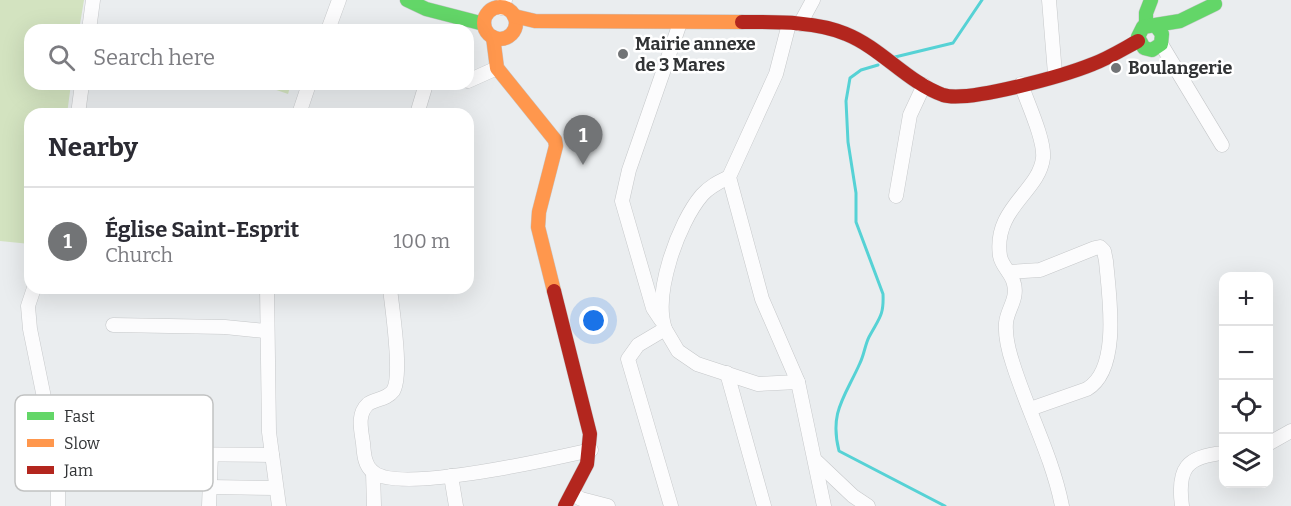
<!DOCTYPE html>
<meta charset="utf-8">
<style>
:root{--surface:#fff;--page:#f2f2f3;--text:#2b2b33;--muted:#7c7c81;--line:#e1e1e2;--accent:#727476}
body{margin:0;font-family:Bitter,serif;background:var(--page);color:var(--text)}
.controls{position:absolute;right:18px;bottom:18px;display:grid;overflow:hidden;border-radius:12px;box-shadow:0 6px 24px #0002}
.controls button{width:54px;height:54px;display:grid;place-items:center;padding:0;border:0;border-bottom:2px solid var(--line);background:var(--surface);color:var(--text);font:30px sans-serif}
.you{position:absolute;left:594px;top:321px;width:21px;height:21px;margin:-15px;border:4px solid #fff;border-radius:50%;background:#1a73e8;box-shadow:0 0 0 9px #1a73e833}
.badge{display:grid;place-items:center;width:39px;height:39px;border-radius:50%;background:var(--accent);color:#fff;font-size:20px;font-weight:700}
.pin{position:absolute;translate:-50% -50px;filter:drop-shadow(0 2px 3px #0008)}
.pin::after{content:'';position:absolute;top:32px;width:21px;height:18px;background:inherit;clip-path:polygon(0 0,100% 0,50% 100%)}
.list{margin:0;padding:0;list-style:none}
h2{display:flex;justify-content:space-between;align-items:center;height:78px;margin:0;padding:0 24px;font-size:26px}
h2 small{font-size:20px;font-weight:400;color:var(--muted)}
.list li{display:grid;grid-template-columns:39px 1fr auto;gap:18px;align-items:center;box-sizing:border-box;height:108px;padding:0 24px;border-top:2px solid var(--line)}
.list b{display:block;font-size:22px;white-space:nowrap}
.list p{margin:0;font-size:20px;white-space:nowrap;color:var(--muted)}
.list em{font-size:20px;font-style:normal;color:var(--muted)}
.icon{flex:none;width:33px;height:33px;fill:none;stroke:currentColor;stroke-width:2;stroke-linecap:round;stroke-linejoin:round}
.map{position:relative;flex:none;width:1291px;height:506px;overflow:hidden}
.search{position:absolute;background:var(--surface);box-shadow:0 6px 24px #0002;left:24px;top:24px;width:450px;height:66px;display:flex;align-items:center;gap:15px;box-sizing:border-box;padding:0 21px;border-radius:18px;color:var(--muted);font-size:22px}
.panel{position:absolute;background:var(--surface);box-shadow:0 6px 24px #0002;left:24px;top:108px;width:450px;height:186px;border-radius:18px}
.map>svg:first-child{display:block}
</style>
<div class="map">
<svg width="1291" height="506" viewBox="0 0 1291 506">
<rect width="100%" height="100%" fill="#eaedef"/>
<!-- green -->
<g fill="#d3e3c0">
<polygon points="0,0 84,0 79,30 30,30 30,84 71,84 67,114 30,114 30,244 0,241"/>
<polygon points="259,84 291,84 288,94"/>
</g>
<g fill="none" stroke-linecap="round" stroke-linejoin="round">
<!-- stream -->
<g stroke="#56d2d5" stroke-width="3">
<polyline points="895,57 953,43 982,0"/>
<path d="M878,65L861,70L850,78L846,101L848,142L856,193V222L883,294C884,316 879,318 869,337C865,345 864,355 860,363C845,397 829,412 839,451L945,506"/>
</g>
<defs>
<g id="street">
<polyline points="1049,0 1055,74"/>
<polyline points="502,8 505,0"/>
<polyline points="789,24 776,74 729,177 762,299 798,382 824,506"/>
<polyline points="800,24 813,0"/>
<polyline points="89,30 93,0"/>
<polyline points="328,30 339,0"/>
<polyline points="1161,44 1222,145"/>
<polyline points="468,81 497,68"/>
<path d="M1021,84C1027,102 1045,140 1043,158C1039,192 993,208 1000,256C1002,267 1012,273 1014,284C1018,299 1007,310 1006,323C1005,336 1009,352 1013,364C1028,412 1052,456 1062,506"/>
<polyline points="78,114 82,84"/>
<polyline points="299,114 309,84"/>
<polyline points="417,114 426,84"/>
<polyline points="896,196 910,115 924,85"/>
<path d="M1009,272L1040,270L1095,248L1100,247L1104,251L1106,261C1109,295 1121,369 1087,389L1030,409"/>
<polyline points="34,288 28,306 30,329 58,466 58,506"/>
<polyline points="267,288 269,432 279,506"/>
<path d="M390,288C392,309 403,376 393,391C387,399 376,399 368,404C357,414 361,429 363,443C364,453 364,465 373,472C400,494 555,458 591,450"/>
<polyline points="661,320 653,308 622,201 629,170 680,23"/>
<polyline points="113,325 225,327 265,331"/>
<polyline points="665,329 678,351 697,364 758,384 798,382"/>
<polyline points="727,373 764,506"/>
<polyline points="156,414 156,454 272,455"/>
<polyline points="1268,444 1291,431"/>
<polyline points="815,460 853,496 868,506"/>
<polyline points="373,472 374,506"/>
<polyline points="451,476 456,506"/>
<polyline points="210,487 276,488"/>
<polyline points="573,494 581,499 608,506"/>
<polyline points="209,506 211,455"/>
<path d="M671,506L628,359L638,345L665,329C653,294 678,223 702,195C710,186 719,182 729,177"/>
<path d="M1182,506C1177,469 1186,456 1224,453"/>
</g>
<g id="fast">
<polyline points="407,0 426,9 484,24"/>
<polyline points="1146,26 1146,13 1151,0"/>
<polyline points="1156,26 1162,34 1161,44 1152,50 1144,48 1138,37 1143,27 1180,21 1215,4"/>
</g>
<g id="slow">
<circle cx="500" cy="23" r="16"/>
<polyline points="514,16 535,21 742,22"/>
<polyline points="493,37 497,68 555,140 556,146 539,212 538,227 554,291"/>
</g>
<g id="jam">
<path d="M742,22C775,22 816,21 846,34C881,48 907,82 943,95C968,103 1066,75 1093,64C1109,58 1123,49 1138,41"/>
<polyline points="554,291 590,434 587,464 565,506"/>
</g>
</defs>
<!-- street casing -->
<use href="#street" stroke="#c6c8ca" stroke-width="15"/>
<!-- fast casing -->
<use href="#fast" stroke="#c6c8ca" stroke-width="15"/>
<!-- slow casing -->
<use href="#slow" stroke="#c6c8ca" stroke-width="15"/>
<!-- jam casing -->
<use href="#jam" stroke="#c6c8ca" stroke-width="15"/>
<!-- street -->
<use href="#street" stroke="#fcfcfd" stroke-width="14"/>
<!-- fast -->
<use href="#fast" stroke="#63d668" stroke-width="14"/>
<!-- slow -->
<use href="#slow" stroke="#ff974d" stroke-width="14"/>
<!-- jam -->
<use href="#jam" stroke="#b3261e" stroke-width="14"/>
</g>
<!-- markers -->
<g fill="#727476" stroke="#fff" stroke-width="2">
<circle cx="623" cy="54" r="6"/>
<circle cx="1116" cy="68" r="6"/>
</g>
<g text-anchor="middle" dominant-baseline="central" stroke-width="5" stroke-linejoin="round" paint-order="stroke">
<!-- poi labels -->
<g font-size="18" font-weight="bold" fill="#313335" stroke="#fff" text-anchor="start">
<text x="635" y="44">Mairie annexe<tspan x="635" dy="21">de 3 Mares</tspan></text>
<text x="1128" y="68">Boulangerie</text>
</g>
</g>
<!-- legend -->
<rect x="15" y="395" width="198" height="96" rx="9" fill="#fff" stroke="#c1c2c2" stroke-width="1.5"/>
<rect x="27" y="412" width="27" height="8" fill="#63d668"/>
<rect x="27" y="439" width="27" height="8" fill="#ff974d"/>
<rect x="27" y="466" width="27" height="8" fill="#b3261e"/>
<g font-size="16" fill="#313335">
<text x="64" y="422">Fast</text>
<text x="64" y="449">Slow</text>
<text x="64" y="476">Jam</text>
</g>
</svg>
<div class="controls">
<button>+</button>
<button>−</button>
<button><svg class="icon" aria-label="locate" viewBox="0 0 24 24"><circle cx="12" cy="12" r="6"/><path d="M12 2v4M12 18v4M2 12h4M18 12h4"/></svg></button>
<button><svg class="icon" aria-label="layers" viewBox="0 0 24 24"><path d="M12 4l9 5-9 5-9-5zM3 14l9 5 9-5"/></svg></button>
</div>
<div class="you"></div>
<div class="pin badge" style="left:583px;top:165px">1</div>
<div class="search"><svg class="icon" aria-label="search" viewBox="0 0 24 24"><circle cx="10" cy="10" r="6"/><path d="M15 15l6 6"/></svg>Search here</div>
<section class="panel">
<h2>Nearby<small></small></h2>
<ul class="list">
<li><span class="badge">1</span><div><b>Église Saint-Esprit</b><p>Church</p></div><em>100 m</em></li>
</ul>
</section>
</div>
